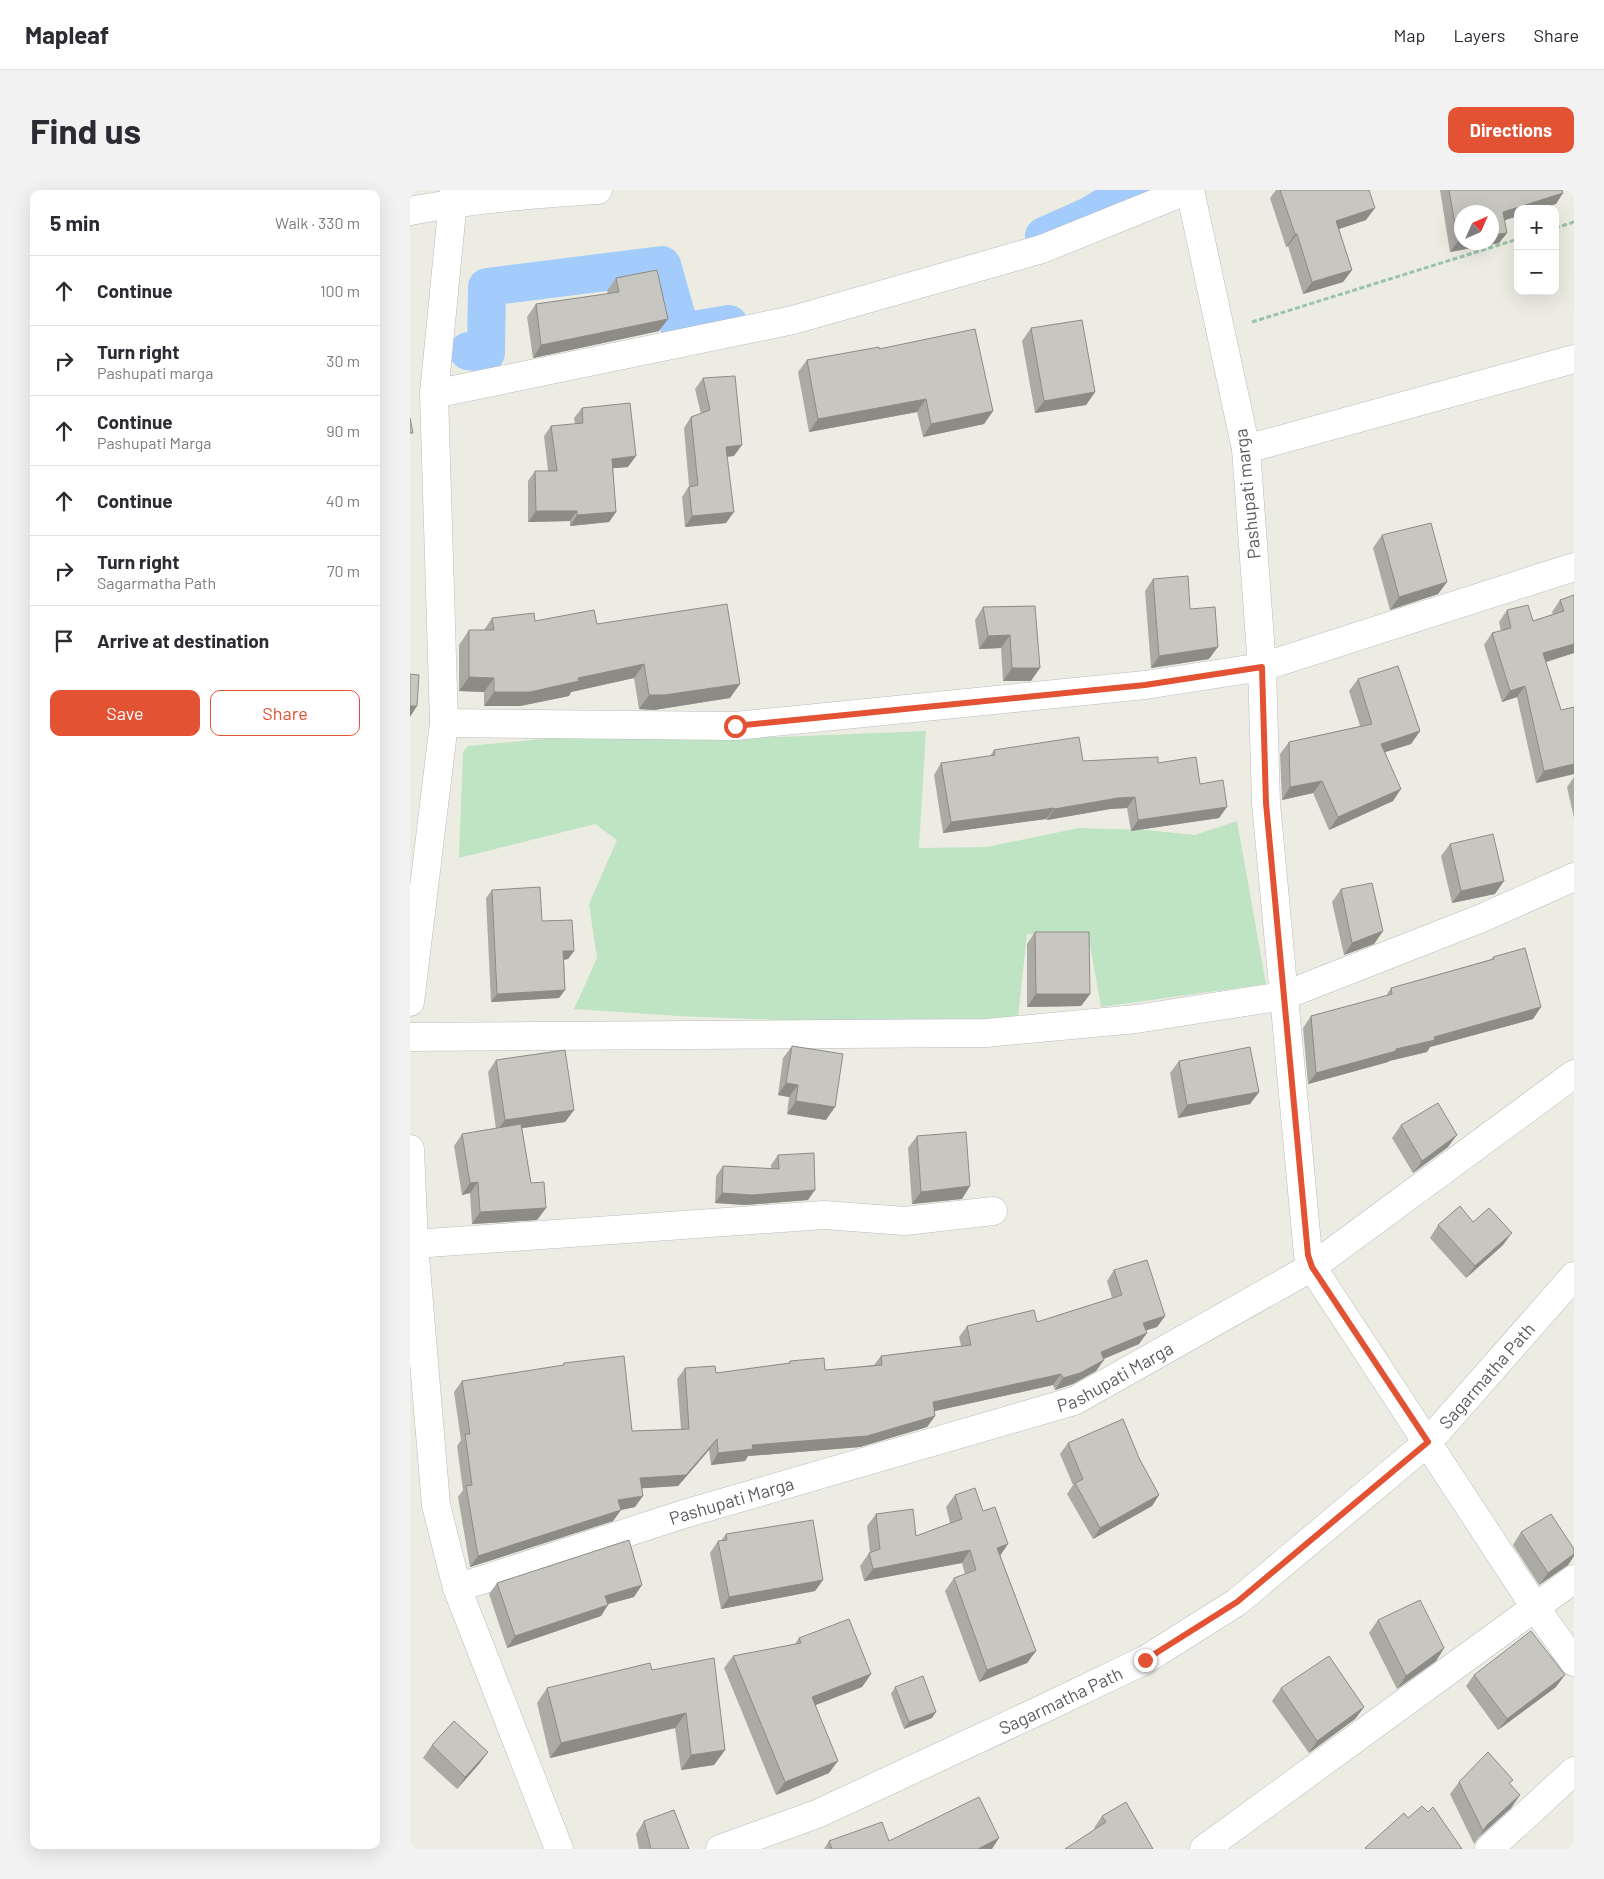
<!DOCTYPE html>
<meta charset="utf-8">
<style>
:root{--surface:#fff;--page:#f2f2f3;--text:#2b2b33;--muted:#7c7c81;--line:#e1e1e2;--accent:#e35232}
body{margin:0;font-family:Barlow,sans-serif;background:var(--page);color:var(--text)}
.controls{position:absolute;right:15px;top:15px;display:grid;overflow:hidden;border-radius:10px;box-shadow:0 5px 20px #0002}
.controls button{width:45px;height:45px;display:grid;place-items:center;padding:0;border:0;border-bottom:1px solid var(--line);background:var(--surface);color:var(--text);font:25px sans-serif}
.compass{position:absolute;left:1044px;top:15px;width:45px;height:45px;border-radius:50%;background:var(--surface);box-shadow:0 5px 20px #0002;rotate:45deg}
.stop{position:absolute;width:15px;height:15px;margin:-11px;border:4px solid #e35232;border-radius:50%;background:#fff}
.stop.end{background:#e35232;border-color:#fff;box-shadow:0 1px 5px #0008}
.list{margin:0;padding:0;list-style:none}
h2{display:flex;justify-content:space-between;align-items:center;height:65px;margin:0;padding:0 20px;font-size:21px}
h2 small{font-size:16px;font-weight:400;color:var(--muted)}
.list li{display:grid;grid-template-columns:32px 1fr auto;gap:15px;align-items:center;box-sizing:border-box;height:70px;padding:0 20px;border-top:1px solid var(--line)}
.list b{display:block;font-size:19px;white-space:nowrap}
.list p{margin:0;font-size:16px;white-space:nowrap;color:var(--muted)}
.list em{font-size:16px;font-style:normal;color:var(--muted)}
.actions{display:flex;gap:10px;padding:15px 20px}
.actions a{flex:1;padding:11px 0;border:1px solid var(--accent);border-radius:10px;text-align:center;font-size:18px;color:var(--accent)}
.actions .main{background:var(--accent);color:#fff}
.icon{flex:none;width:28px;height:28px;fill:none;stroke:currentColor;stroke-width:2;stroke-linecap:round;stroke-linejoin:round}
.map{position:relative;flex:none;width:1164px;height:1659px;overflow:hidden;border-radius:10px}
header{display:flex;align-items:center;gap:30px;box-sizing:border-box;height:70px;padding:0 25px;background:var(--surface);border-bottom:1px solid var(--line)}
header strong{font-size:24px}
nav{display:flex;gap:28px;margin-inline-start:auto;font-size:18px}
.intro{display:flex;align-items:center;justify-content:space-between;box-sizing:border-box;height:120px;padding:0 30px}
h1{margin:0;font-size:35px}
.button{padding:12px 22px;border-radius:10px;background:var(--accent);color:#fff;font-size:18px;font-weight:700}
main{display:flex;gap:30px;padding:0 30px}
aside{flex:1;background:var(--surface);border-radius:10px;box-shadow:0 5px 20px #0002}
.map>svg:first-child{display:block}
</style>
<header>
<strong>Mapleaf</strong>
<nav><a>Map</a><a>Layers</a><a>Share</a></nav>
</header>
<div class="intro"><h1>Find us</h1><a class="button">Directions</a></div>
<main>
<aside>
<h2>5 min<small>Walk · 330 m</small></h2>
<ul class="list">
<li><svg class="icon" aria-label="ahead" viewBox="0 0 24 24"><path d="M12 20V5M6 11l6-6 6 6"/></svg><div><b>Continue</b></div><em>100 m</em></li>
<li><svg class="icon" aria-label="right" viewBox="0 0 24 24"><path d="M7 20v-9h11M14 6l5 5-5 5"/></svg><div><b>Turn right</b><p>Pashupati marga</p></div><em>30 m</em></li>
<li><svg class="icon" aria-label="ahead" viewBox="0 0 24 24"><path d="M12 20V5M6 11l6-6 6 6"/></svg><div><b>Continue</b><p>Pashupati Marga</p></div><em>90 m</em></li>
<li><svg class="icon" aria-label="ahead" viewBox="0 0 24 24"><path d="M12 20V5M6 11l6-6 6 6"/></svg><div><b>Continue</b></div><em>40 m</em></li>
<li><svg class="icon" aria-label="right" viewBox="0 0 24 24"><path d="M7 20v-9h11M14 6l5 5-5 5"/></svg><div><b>Turn right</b><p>Sagarmatha Path</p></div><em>70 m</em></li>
<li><svg class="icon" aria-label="arrive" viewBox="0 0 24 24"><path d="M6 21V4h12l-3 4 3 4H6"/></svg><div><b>Arrive at destination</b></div></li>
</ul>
<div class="actions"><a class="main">Save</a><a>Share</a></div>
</aside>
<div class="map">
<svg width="1164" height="1659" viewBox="0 0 1164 1659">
<rect width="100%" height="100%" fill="#edece2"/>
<!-- green -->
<polygon fill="#bfe4c3" points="516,541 509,658 577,657 669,638 736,640 785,645 827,631 856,794 691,817 679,749 617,744 608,828 445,833 269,826 164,819 187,768 179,714 207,650 185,634 49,668 53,562 58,556 142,548 369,547"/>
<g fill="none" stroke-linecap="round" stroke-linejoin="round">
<!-- canal -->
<g stroke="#a3ccfc" stroke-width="38">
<polyline points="634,46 681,25 722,0"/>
<polyline points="58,161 76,163 77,97 252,75 271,142 319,134"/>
</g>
<defs>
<g id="minor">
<path d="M0,21C62,9 124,4 188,0"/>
<polyline points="24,204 383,130 632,59 778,0"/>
<polyline points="836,259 1164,169"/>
<polyline points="34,533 325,536 735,495 852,477 1164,377"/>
<polyline points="0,812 34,533 24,204 44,0"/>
<polyline points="0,847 576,843 726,829 873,806 1072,728 1164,687"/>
<polyline points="1164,884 902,1077 1125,1417 1164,1472"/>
<polyline points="0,959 4,1054 26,1315 47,1398 149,1659"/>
<polyline points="4,1054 414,1025 495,1031 583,1021"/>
<path id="s1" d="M47,1398L274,1324L664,1211L902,1077L898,1065L856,613L852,477L836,259L780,0"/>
<path id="s2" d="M310,1659L407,1624L639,1516L735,1470L827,1412L1018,1252L1164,1086"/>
<polyline points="794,1659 1164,1389"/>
<polyline points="1079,1659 1164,1581"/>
</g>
</defs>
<!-- minor casing -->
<use href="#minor" stroke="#babbc1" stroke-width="29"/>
<!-- path -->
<g stroke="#99c4aa" stroke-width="3" stroke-dasharray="5 2.5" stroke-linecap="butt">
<polyline points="1145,38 1164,32"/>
<polyline points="842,132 1108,49"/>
</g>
<!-- minor -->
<use href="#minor" stroke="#fff" stroke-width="28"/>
</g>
<!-- wall -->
<g fill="#acaaa5">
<polygon points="866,0 959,0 956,30 929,39 942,80 933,92 893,104 878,56 876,57 860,8"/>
<polygon points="1030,0 1152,0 1146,14 1108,19 1108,26 1094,30 1097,43 1089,53 1040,62"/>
<polygon points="206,88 249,141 123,168 117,127 126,114 198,104 197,101"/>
<polygon points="621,138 685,202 676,215 625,223 612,151"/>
<polygon points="469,159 583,221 574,234 513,247 507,222 399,242 388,182 397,170"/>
<polygon points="293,188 324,266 317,267 316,333 275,337 272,307 279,296 274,238 281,227 291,224 285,199"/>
<polygon points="172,218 218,277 203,278 206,322 199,332 160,336 160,331 118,332 118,291 125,281 138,281 134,246 141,236 165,234 164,228"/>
<polygon points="972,345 1037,392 1028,404 980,420 963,358"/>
<polygon points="743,389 780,419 799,469 741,478 735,401"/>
<polygon points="1164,405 1164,463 1136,472 1164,584 1126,593 1107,507 1092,512 1074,455 1082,443 1091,441 1089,432 1097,420 1123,431 1143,424 1142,422 1150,410"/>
<polygon points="625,416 621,491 593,491 591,458 569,459 565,430 573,417"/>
<polygon points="82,428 187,434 320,508 244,520 229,519 224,488 161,502 159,506 110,516 74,516 74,502 49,501 49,455 59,440 74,440"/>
<polygon points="948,489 1010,541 1001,554 975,562 983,611 919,640 903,603 872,610 870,564 879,552 950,536 939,501"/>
<polygon points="584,560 673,571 748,573 790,594 809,628 721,641 717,618 700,619 637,630 636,629 533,643 524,585 531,573 580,566"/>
<polygon points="1164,587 1164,628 1157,597"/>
<polygon points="1040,654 1085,704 1042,713 1031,666"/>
<polygon points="931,699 973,741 964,754 934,765 922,712"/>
<polygon points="82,700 132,731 164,761 158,769 154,770 155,800 149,808 81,812 76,708"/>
<polygon points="625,742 680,804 671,816 617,817 617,754"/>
<polygon points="1083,767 1131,817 1123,829 1020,857 1017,862 979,871 978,872 898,894 893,838 901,826 976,806 981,798 1082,769"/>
<polygon points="382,856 416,930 377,924 379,907 368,905 373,868"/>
<polygon points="86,870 164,920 155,932 112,938 121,993 136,1018 127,1030 62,1034 60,1003 52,1005 44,956 52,944 86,939 78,882"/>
<polygon points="769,871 849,902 840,914 768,928 760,883"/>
<polygon points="991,935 1038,957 1003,983 982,948"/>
<polygon points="507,946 552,1009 502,1014 498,958"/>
<polygon points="368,965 398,1010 335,1015 305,1013 306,986 313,976 361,979 361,975"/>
<polygon points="1063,1032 1093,1055 1056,1088 1020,1048 1028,1035"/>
<polygon points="704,1080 755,1126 747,1137 736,1140 729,1154 693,1169 686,1181 663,1194 645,1200 643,1195 525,1221 525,1226 517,1237 450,1257 338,1266 335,1271 301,1275 299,1260 268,1296 232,1298 225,1317 211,1320 203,1331 60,1377 48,1307 53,1300 47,1256 51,1250 44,1202 52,1191 152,1176 154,1173 222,1241 271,1239 267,1189 275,1178 306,1183 379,1173 380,1171 415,1180 464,1175 471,1166 551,1156 549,1147 557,1136 627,1132 702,1108 697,1091"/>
<polygon points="658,1253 729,1268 749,1305 742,1316 683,1349 657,1304 663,1295 650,1264"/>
<polygon points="545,1305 590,1365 626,1461 617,1473 569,1492 535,1401 544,1388 555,1384 552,1373 454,1391 450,1376 459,1363 460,1363 457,1336 466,1324 506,1346 540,1333 536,1317"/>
<polygon points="1111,1342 1164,1359 1164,1366 1158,1375 1129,1395 1103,1355"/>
<polygon points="316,1344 413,1390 405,1401 311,1419 300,1363 308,1351 311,1351"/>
<polygon points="87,1393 224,1407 198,1414 191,1426 97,1458 79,1404"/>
<polygon points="968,1430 1034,1458 1026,1471 987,1499 959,1443"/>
<polygon points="389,1448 461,1484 452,1497 405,1515 419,1583 366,1605 314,1478 323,1466 385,1454"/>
<polygon points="242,1480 315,1560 304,1575 271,1580 265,1538 140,1568 127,1513 137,1498"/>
<polygon points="1064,1485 1146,1497 1088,1540 1056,1496"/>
<polygon points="485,1497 522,1528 494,1539 481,1504"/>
<polygon points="871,1498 954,1517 945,1529 899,1563 862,1511"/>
<polygon points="22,1555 78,1562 69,1574 47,1599 13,1568"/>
<polygon points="1049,1592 1110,1605 1101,1618 1069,1647 1064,1654 1040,1604"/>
<polygon points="692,1626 743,1659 685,1639 684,1638"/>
<polygon points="234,1631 279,1659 229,1659 226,1644"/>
<polygon points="419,1651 479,1651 582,1659 414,1659"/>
</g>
<!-- shaded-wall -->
<g fill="#8c8b86">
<polygon points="1153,3 1146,14 1131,19 1108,19 1108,26 1086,33 1093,22"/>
<polygon points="965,18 956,30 917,43 926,31"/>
<polygon points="1097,43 1089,53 1040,62 1048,51 1052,50 1052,52 1082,52 1082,45"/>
<polygon points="885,44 887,44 878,56 876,57"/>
<polygon points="942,80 933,92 893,104 902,92"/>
<polygon points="258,129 249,141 123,168 131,155"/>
<polygon points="685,202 676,215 625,223 634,211"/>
<polygon points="516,209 507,222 399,242 408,229"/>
<polygon points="583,221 574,234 513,247 521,234"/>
<polygon points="332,255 324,266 309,267 316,257"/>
<polygon points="226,266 218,277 195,279 202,269"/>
<polygon points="126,321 167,321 160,331 118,332"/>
<polygon points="206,322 199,332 160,336 167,325"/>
<polygon points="324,322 316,333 275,337 282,326"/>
<polygon points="1037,392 1028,404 980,420 989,407"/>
<polygon points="600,445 591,458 569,459 578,446"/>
<polygon points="1164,454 1164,463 1126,475 1133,463"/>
<polygon points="808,457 799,469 741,478 749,466"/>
<polygon points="234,474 224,488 161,502 159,506 110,516 74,516 84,502 168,488"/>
<polygon points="602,478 630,478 621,491 593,491"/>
<polygon points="59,487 84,488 74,502 49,501"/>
<polygon points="330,494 320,508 244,520 229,519 239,505"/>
<polygon points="1115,496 1107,507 1092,512 1100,501"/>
<polygon points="0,516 7,516 0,527"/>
<polygon points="1010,541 1001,554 963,566 971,554"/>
<polygon points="1164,574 1164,584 1126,593 1134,581"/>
<polygon points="912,591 903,603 872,610 880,597"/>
<polygon points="991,599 983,611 919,640 928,627"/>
<polygon points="725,607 717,618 700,619 637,630 644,619 708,608"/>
<polygon points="817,617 809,628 721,641 728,630"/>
<polygon points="644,618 636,629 533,643 541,632"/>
<polygon points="1094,691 1085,704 1042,713 1051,701"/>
<polygon points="973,741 964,754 934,765 942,753"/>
<polygon points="153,761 164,761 158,769 147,770"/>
<polygon points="155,800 149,808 81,812 87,804"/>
<polygon points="626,804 680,804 671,816 617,817"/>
<polygon points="1131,817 1123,829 1020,857 1017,862 979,871 978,872 898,894 906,883 986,859 1024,847"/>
<polygon points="376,893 388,895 379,907 368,905"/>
<polygon points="849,902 840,914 768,928 777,915"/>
<polygon points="386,911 425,917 416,930 377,924"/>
<polygon points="164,920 155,932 86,942 95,930"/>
<polygon points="1047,945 1038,957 1003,983 1012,971"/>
<polygon points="68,992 60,1003 52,1005 60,993"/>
<polygon points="560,996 552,1009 502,1014 511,1002"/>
<polygon points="405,1000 398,1010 335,1015 305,1013 312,1003"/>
<polygon points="136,1018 127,1030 62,1034 70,1022"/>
<polygon points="1102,1043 1093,1055 1056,1088 1065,1076"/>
<polygon points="755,1126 747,1137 725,1144 733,1133"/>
<polygon points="737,1143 729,1154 684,1173 691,1162"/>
<polygon points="694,1170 686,1181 663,1194 645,1200 653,1188"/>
<polygon points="651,1184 643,1195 516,1223 523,1212"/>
<polygon points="525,1226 517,1237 450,1257 338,1266 335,1271 301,1275 308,1263 342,1255"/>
<polygon points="307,1249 299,1260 268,1296 222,1299 230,1288"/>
<polygon points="749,1305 742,1316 683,1349 690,1338"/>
<polygon points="233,1306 225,1317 211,1320 203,1331 60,1377 68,1366 208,1310"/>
<polygon points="598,1354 590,1366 587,1358"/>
<polygon points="560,1360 552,1373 454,1391 463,1379"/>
<polygon points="1164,1364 1164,1366 1158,1375 1129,1395 1138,1383"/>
<polygon points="413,1390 405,1401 311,1419 319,1407"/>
<polygon points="232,1395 224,1407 187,1417 195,1406"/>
<polygon points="198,1415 191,1426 97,1458 105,1446"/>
<polygon points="1034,1458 1026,1471 987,1499 996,1486"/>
<polygon points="626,1461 617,1473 569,1492 577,1480"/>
<polygon points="461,1484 452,1497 393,1520 402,1507"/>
<polygon points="1155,1485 1146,1497 1088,1540 1097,1529"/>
<polygon points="954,1517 945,1529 899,1563 907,1551"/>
<polygon points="526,1522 522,1528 494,1539 499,1532"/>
<polygon points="276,1523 265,1538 140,1568 151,1553"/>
<polygon points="315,1560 304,1575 271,1580 281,1565"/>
<polygon points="78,1562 69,1574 47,1599 55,1587"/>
<polygon points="428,1571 419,1583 366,1605 375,1592"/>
<polygon points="1110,1605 1101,1618 1069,1647 1077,1635"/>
<polygon points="589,1648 582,1659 568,1659"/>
</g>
<!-- building -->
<g fill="#c8c6c0" stroke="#8c8b86">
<polygon points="870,0 959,0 965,18 926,31 942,80 902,92 887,44 885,44"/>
<polygon points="1039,0 1152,0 1153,3 1093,22 1097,43 1082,45 1082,22 1052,22 1052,50 1048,51"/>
<polygon points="247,80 258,129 131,155 126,114 209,102 206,88"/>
<polygon points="672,130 685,202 634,211 621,138"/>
<polygon points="565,139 583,221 521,234 516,209 408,229 397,170 469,157 469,159"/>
<polygon points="325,186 332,255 316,257 324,322 282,326 279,297 288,295 281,227 300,220 293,188"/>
<polygon points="220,213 226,266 202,269 206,322 167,325 167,321 126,321 125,281 147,281 141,236 173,233 172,218"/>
<polygon points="0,228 3,243 0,243"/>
<polygon points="1021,333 1037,392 989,407 972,345"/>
<polygon points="778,386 780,419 805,417 808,457 749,466 743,389"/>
<polygon points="1164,405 1164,454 1133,463 1151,520 1164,517 1164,574 1134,581 1115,496 1100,501 1082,443 1101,438 1097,420 1118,415 1123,431 1154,421 1150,410"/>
<polygon points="317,414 330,494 254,505 239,505 234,474 168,488 169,491 120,502 84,502 84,488 59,487 59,440 84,440 82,428 124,423 125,431 184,420 187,434"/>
<polygon points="625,416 630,478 602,478 600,445 578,446 573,417"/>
<polygon points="988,476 1010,541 971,554 991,599 928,627 912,591 880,597 879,552 962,534 948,489"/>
<polygon points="0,484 9,485 7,516 0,516"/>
<polygon points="669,547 673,571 748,567 748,573 786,567 790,594 813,590 817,617 728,630 725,607 708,608 644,619 644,618 541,632 531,573 585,565 584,560"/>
<polygon points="1083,644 1094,691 1051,701 1040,654"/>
<polygon points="962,693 973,741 942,753 931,699"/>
<polygon points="130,697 132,731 162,730 164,761 153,761 155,800 87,804 82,700"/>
<polygon points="625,742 679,742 680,804 626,804"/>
<polygon points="1115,758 1131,817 1024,847 1025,850 986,859 986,861 906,883 901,826 982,804 981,798 1084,769 1083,767"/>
<polygon points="382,856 433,864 425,917 386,911 388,895 376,893"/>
<polygon points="840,857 849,902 777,915 769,871"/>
<polygon points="155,860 164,920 95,930 86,870"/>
<polygon points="1028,913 1047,945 1012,971 991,935"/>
<polygon points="111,934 121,993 134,992 136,1018 70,1022 68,992 60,993 52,944"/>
<polygon points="556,942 560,996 511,1002 507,946"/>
<polygon points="404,963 405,1000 342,1005 312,1003 313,976 369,979 368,965"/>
<polygon points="1050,1016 1063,1032 1079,1018 1102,1043 1065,1076 1028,1035"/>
<polygon points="737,1070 755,1126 733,1133 737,1143 691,1162 694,1170 670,1183 653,1188 651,1184 523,1212 525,1226 457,1246 342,1255 343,1259 308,1263 307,1249 276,1285 230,1288 233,1306 208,1310 211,1320 68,1366 56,1296 62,1295 55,1244 60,1244 52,1191 154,1175 154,1173 214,1166 222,1241 279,1239 275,1178 305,1176 306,1183 380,1173 380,1171 414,1168 415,1180 472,1175 471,1166 561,1155 557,1136 624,1120 627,1132 712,1105 704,1080"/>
<polygon points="713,1229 729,1268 749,1305 690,1338 665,1293 673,1289 658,1253"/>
<polygon points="565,1298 573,1321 585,1317 598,1354 587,1358 626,1461 577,1480 544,1388 566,1380 560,1360 463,1379 459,1363 470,1359 466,1324 503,1319 506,1346 552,1329 545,1305"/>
<polygon points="1141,1324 1164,1359 1164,1364 1138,1383 1111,1342"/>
<polygon points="403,1330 413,1390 319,1407 308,1351 317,1350 316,1344"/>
<polygon points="219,1350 232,1395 195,1406 198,1415 105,1446 87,1393"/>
<polygon points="1010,1410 1034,1458 996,1486 968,1430"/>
<polygon points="439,1429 461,1484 402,1507 428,1571 375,1592 323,1466 391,1453 389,1448"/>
<polygon points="1121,1441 1155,1485 1097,1529 1064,1485"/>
<polygon points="919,1466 954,1517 907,1551 871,1498"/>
<polygon points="304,1468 315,1560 281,1565 276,1523 151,1553 137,1498 240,1473 242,1480"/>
<polygon points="513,1486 526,1522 499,1532 485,1497"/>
<polygon points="44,1531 78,1562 55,1587 22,1555"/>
<polygon points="1078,1562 1103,1590 1099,1593 1110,1605 1077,1635 1073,1641 1049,1592"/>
<polygon points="569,1607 589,1648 568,1659 422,1659 419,1651 472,1632 479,1651"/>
<polygon points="716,1612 743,1659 655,1659 696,1632 692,1626"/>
<polygon points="1012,1616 1018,1622 1023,1617 1052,1659 956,1659 955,1658 994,1623 998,1628"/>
<polygon points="264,1620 279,1659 241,1659 234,1631"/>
</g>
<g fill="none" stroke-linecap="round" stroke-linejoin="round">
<!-- route -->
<polyline stroke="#e35232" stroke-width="6" points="325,536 735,495 852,477 856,613 898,1065 902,1077 1018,1252 827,1412 735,1470"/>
</g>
<g text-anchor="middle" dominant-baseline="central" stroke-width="5" stroke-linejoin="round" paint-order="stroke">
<!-- street labels -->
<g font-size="18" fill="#5b5d63" stroke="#fff">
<text transform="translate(837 304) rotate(-96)">Pashupati marga</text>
<text stroke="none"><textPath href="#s1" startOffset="692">Pashupati Marga</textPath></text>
<text stroke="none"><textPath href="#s2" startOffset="912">Sagarmatha Path</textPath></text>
<text stroke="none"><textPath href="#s1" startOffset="288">Pashupati Marga</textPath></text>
<text stroke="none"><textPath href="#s2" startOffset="372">Sagarmatha Path</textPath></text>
</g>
</g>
</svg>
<div class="controls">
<button>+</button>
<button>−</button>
</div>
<svg class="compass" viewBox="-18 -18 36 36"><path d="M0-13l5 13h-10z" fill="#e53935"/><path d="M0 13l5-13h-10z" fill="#7c7c81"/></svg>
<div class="stop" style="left:325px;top:536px"></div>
<div class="stop end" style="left:735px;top:1470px"></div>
</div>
</main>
